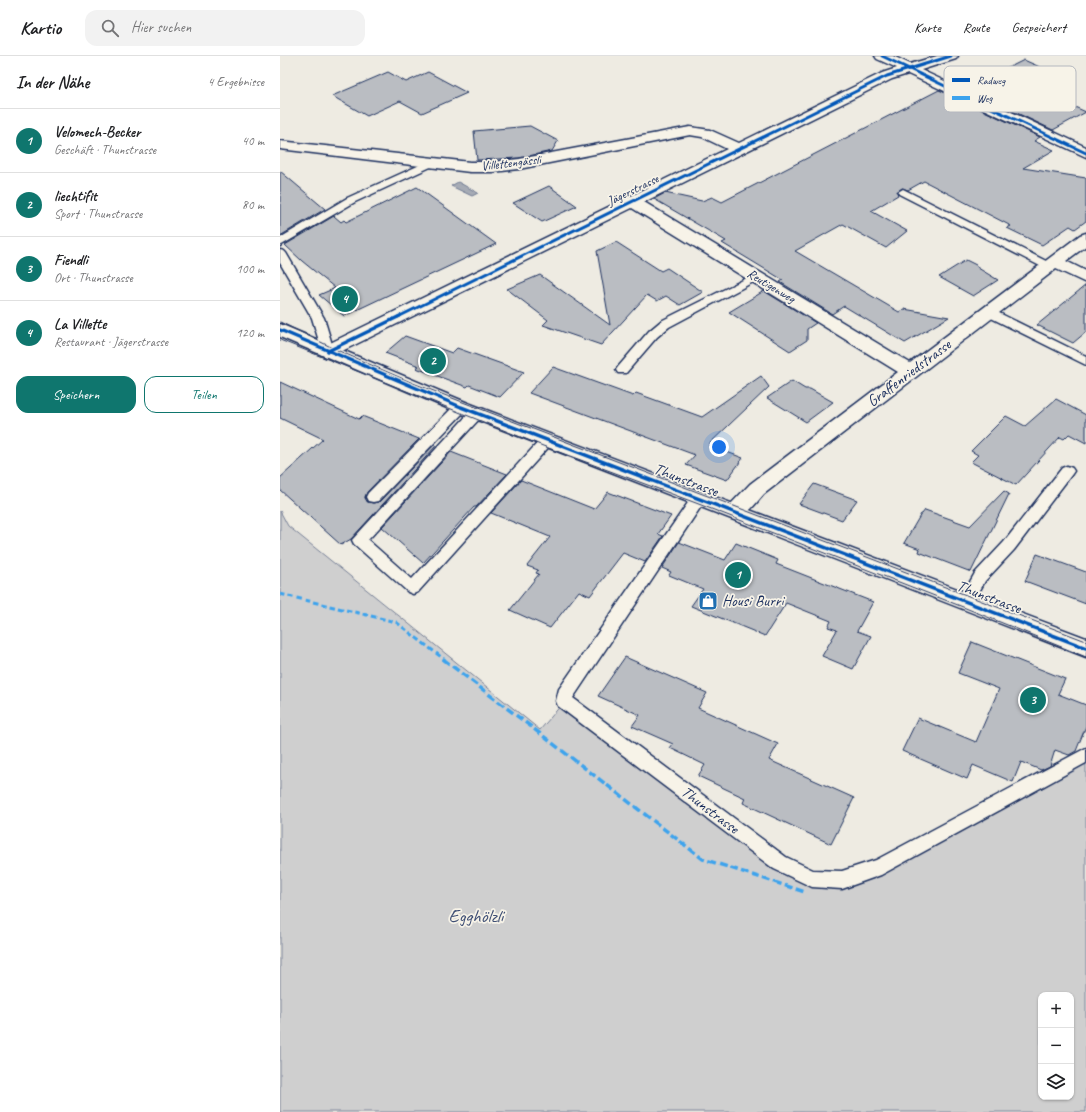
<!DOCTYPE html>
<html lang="de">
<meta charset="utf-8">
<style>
:root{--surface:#fff;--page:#f2f2f2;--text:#202124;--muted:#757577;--line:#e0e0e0;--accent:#0f766e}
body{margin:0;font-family:Caveat,sans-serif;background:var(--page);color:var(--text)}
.controls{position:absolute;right:12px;bottom:12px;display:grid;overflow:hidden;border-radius:8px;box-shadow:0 1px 3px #0004}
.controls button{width:36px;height:36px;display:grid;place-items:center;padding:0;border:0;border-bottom:1px solid var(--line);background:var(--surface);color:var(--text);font:20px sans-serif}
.you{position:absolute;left:439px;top:391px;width:14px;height:14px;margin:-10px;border:3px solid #fff;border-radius:50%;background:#1a73e8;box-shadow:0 0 0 6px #1a73e833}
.badge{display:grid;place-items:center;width:26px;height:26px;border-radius:50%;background:var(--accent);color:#fff;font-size:13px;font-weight:700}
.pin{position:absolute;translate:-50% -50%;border:2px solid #fff;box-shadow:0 1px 4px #0006}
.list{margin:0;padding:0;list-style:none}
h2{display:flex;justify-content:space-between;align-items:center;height:52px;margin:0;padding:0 16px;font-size:17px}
h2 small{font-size:13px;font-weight:400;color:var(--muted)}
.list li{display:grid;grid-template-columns:26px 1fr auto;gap:12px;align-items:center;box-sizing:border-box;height:64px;padding:0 16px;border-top:1px solid var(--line)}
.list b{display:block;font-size:15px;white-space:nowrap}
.list p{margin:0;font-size:13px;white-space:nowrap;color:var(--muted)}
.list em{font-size:13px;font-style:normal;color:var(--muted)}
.actions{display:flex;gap:8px;padding:12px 16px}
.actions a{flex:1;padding:9px 0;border:1px solid var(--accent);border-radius:12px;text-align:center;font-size:14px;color:var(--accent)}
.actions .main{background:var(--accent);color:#fff}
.icon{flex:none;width:22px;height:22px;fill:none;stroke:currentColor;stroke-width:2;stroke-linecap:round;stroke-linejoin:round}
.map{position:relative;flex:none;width:806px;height:1056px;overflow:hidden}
header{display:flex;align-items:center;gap:24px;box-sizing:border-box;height:56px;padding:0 20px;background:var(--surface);border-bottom:1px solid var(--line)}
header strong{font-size:19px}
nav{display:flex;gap:22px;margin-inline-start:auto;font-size:14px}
.search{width:280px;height:36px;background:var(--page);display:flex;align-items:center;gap:10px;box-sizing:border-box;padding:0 14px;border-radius:12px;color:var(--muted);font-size:15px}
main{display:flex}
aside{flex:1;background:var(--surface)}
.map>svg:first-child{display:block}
</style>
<header>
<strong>Kartio</strong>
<div class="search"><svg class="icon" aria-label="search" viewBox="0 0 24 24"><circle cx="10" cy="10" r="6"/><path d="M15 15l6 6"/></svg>Hier suchen</div>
<nav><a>Karte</a><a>Route</a><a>Gespeichert</a></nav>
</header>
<main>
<aside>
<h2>In der Nähe<small>4 Ergebnisse</small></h2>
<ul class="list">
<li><span class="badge">1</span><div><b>Velomech-Becker</b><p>Geschäft · Thunstrasse</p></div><em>40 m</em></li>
<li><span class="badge">2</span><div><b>liechtifit</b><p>Sport · Thunstrasse</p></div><em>80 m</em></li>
<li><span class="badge">3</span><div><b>Fiendli</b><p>Ort · Thunstrasse</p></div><em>100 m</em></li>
<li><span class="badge">4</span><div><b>La Villette</b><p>Restaurant · Jägerstrasse</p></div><em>120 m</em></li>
</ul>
<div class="actions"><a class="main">Speichern</a><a>Teilen</a></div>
</aside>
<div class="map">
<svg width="806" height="1056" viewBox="0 0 806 1056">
<rect width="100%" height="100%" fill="#eeebe2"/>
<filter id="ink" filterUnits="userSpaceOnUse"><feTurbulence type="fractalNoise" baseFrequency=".025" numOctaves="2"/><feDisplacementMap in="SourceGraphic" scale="8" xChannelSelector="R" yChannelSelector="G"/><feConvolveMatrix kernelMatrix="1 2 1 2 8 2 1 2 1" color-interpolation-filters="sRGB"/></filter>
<g filter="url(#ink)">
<!-- green -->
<path fill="#cfcfcf" stroke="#757f96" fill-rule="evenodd" d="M0,455L8,470L260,674L282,648L497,811L563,829L806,705V1056H0ZM761,939H791V1041H761Z"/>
<!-- water -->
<polygon fill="#a6abb5" stroke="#6e7992" points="178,126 198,137 192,140 171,130"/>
<!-- building -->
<g fill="#babdc2" stroke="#1b2f5e">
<polygon points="744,4 780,20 754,33 806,56 773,74 673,27 702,14 714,19"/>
<polygon points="108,16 126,26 148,16 187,37 142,57 120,45 87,60 52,40"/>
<polygon points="659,34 760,81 754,85 774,94 743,112 806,122 806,165 795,173 790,170 762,189 727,172 731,170 644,125 628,134 622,132 617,136 618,139 591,155 627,175 606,192 563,168 515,195 619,256 624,253 669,261 625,287 564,250 552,258 500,226 503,224 442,187 446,185 374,143 385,137 422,145 432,141 442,146"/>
<polygon points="250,70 278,85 272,95 239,102 197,104 194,75"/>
<polygon points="0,115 45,153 0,180"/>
<polygon points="269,130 297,150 262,166 233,147"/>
<polygon points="137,131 216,188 64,260 39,239 55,232 22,205 5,189 54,160 61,166 64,164 66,166"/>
<polygon points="336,186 381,215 387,212 423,236 400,249 386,240 377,245 367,239 321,289 263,269 268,264 227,233 260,219 330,269 317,195"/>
<polygon points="686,204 696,209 698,212 718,224 693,240 659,221"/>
<polygon points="806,229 806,276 793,287 757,269"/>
<polygon points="484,235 536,267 527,273 527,284 510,295 449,256"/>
<polygon points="125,280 172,297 177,292 244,316 220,341 189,329 187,331 136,312 139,310 105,297"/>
<polygon points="273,311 353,340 356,337 422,361 481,320 489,331 428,389 463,402 447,424 406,409 415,399 249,337"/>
<polygon points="512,325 525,333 530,333 553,346 526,366 487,342"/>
<polygon points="0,326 79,363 82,360 139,383 87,436 85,442 88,446 93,447 99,446 154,389 156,390 71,483 61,489 0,434 0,422 43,383 0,362"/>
<polygon points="776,343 806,359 806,387 789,378 784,383 780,381 736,429 691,406 698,399 691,395 726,360 745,370"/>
<polygon points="171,396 227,418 196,451 194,451 143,507 102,471"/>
<polygon points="241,424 314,453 328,436 391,460 378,478 383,480 365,506 343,497 310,540 299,535 270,572 230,554 259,518 256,517 258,514 247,510 270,481 211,457"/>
<polygon points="534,428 577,444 562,464 519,448"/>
<polygon points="724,435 729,438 691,516 639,496 640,493 624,487 641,458 642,458 645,454 690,470"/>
<polygon points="399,486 445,504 456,487 498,504 496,508 593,546 577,575 591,580 573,613 542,600 557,574 548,571 551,565 506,547 485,580 411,550 423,533 389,519 391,516 382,512"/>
<polygon points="757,498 806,516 806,548 745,525"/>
<polygon points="692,586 785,623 778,638 806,649 806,670 796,695 789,699 775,694 770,710 761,714 741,706 733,726 693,709 687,723 622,695 638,662 696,686 719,633 678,617"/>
<polygon points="345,601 427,637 418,652 498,688 489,704 574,742 551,788 463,747 465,742 418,720 425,709 390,692 393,688 352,670 360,659 318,640"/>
</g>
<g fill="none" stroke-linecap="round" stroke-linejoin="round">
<defs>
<g id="service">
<polygon points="151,104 156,107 155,109 75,146 0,190 0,182 67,142"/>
<polygon points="623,133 772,208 774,210 772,212 764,212 619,138 618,136"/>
<polygon points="0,194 4,195 6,197 44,262 54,295 52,298 44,298 42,295 32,262 0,207"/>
<polygon points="475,218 479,219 481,221 479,223 389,271 377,281 346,317 338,317 336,314 338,311 369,275 381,265"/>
<polygon points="709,252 806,300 806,309 705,259 703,256 705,253"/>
<polygon points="181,347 186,348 188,351 186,354 98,445 93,446 88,445 86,441 88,437 176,348"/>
<polygon points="197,353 202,354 204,357 202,360 88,484 132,523 263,381 268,379 273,381 275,384 138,536 133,538 128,536 74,488 72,484 192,354"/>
<polygon points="787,410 792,412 794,415 792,418 734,494 705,525 692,549 687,551 682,549 679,545 695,517 724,486 782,412"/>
<polygon points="419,437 424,438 426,442 424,446 293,642 506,801 533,814 562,815 596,804 806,692 806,707 601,819 562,833 532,831 494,813 278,650 276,645 279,633 414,438"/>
</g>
<path id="minor" d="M595,0H613L630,8L657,0H678L676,3L641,14L806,91V101L628,18L612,23L364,146L630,307L800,179L806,177V190L786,205L806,215V227L776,213L484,438C474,449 464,466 448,461L445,456L448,451L470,428L618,316L352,152L54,299L48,301L42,299L39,295L42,291L447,93L422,81L410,79L239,113L213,116H190L0,93V85L190,106H213L239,103L410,71L430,74L459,87L602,17L617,12L597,3Z"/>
<polygon id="primary" points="0,268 188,347 806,582 806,601 174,355 0,281"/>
</defs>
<!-- service casing -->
<use href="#service" stroke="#1b2f5e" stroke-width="3"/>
<!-- minor casing -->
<use href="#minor" stroke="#1b2f5e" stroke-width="3"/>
<!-- primary casing -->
<use href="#primary" stroke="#1b2f5e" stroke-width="3"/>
<!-- service -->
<use href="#service" fill="#f7f3e8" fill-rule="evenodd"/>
<!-- minor -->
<use href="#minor" fill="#f7f3e8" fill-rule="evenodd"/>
<!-- primary -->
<use href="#primary" fill="#f7f3e8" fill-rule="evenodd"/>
<!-- tram -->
<g stroke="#1b2f5e" stroke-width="1">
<polyline points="0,266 59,295 133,327 806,585"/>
<polyline points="0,284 263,390 416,447 683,551 806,601"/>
</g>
<!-- quiet-far1 -->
<polyline stroke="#3da3ed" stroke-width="3" stroke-dasharray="5.5 3" stroke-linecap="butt" points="0,538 116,566 165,604"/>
<!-- quiet -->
<polyline stroke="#3da3ed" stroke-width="3.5" stroke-dasharray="8 3.5" stroke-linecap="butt" points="163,603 423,803 525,836"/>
<defs>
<g id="cycleway-far1">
<polyline points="602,0 806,97"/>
<polyline points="118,261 607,20 671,0"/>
</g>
<g id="cycleway">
<polyline points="0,274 181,351 806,592"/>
<polyline points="48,295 120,260"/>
</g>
</defs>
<!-- cycleway-far1 casing -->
<use href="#cycleway-far1" stroke="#f7f3e8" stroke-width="4.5"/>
<!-- cycleway casing -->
<use href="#cycleway" stroke="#f7f3e8" stroke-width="6"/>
<!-- cycleway-far1 -->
<use href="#cycleway-far1" stroke="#0057b8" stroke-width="3"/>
<!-- cycleway -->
<use href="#cycleway" stroke="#0057b8" stroke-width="3.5"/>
</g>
</g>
<!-- icons -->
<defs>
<symbol id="shop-square" viewBox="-11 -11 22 22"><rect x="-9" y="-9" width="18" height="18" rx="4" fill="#1f6fb2" stroke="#f7f3e8"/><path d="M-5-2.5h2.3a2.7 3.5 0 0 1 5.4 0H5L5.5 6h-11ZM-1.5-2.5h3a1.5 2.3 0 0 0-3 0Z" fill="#fff"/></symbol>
</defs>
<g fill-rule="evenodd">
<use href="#shop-square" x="417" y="534" width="22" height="22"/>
</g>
<g text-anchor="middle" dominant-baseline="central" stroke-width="3.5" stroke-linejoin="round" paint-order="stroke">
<!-- far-street labels -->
<g font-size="13" fill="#1b2f5e" stroke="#f7f3e8">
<text transform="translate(231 107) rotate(-7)">Villettengässli</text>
<text transform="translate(353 134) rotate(-26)">Jägerstrasse</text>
<text transform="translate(491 230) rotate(31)">Reutigenweg</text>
</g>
<!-- street labels -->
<g font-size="16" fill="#1b2f5e" stroke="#f7f3e8">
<text transform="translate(629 317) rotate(-37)">Graffenriedstrasse</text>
<text transform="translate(406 424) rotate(21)">Thunstrasse</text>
<text transform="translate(709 541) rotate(21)">Thunstrasse</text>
<text transform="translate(430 754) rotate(37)">Thunstrasse</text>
</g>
<!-- poi labels -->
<g font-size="16" fill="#1b2f5e" stroke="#f7f3e8" text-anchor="start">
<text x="442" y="545">Housi Burri</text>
</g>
<!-- near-park labels -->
<g font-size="19" fill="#3f4f75" stroke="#f7f3e8">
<text x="196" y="860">Egghölzli</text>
</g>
</g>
<!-- legend -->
<rect x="664" y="10" width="132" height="46" rx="6" fill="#f7f3e8" stroke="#b5b8bf" stroke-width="1"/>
<rect x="672" y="22" width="18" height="4" fill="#0057b8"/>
<rect x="672" y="40" width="18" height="4" fill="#3da3ed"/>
<g font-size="11" fill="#1b2f5e">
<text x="697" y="28">Radweg</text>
<text x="697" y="46">Weg</text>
</g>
</svg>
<div class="controls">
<button>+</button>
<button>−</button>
<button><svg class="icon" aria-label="layers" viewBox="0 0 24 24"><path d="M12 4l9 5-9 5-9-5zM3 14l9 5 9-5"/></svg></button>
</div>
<div class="you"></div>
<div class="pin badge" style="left:458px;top:519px">1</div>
<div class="pin badge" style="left:153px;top:305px">2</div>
<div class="pin badge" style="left:753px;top:644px">3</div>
<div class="pin badge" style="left:65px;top:243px">4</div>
</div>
</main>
